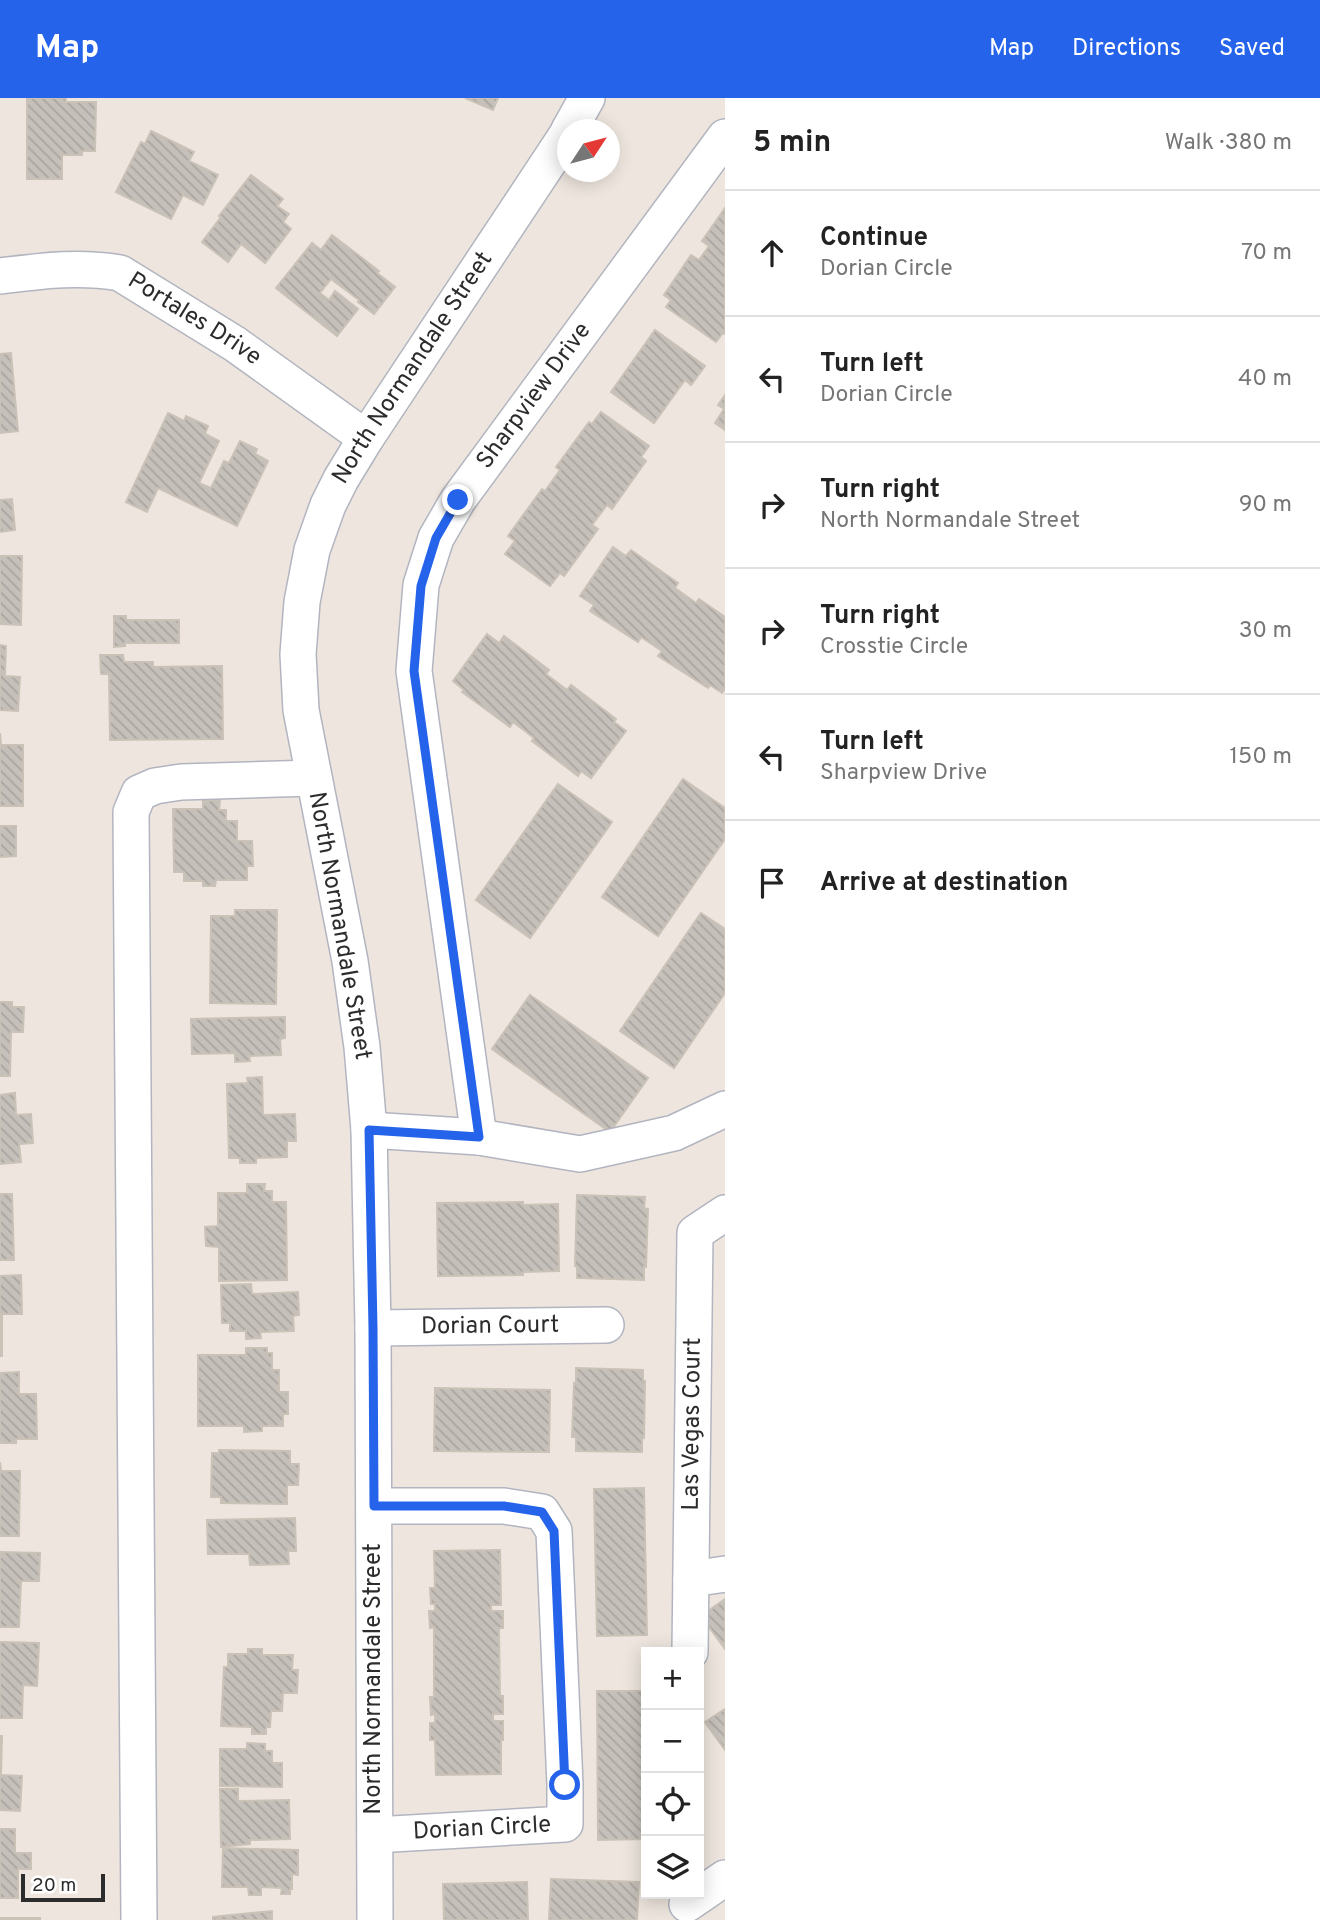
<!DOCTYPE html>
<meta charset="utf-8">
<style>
:root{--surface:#fff;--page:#f6f6f6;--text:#222;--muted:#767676;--line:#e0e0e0;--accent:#2563eb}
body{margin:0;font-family:Overpass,sans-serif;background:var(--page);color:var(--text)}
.controls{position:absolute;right:21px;bottom:21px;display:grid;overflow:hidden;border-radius:0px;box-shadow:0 4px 18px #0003}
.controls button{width:63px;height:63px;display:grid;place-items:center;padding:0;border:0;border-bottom:2px solid var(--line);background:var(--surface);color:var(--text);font:35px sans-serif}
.compass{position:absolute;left:557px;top:21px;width:63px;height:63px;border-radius:50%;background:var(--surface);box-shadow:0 4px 18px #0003;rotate:54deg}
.scale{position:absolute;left:21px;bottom:18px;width:84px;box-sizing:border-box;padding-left:7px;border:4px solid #2c2c2c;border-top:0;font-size:19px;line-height:24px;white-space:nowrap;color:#2c2c2c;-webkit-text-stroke:5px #fff;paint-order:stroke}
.stop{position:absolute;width:21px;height:21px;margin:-16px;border:5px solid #2563eb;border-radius:50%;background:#fff}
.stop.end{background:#2563eb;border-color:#fff;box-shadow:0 2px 7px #0008}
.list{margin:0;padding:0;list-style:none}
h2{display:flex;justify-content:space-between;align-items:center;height:91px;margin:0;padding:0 28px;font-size:30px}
h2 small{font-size:23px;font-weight:400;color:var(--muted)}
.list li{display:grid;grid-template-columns:46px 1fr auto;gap:21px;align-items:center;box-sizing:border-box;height:126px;padding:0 28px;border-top:2px solid var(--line)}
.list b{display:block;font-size:26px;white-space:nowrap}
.list p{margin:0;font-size:23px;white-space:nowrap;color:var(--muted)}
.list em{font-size:23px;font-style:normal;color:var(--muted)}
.icon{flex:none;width:38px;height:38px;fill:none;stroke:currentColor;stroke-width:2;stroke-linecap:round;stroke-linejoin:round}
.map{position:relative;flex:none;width:725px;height:1822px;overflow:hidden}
header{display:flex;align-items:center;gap:42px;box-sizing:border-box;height:98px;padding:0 35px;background:var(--accent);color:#fff}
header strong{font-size:33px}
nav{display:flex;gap:38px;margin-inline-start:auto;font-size:24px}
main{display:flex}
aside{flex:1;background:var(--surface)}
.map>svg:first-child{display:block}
</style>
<header>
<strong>Map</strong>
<nav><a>Map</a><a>Directions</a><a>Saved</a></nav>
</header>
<main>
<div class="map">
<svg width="725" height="1822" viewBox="0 0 725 1822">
<defs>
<pattern id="building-back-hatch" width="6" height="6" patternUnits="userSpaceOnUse" patternTransform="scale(1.75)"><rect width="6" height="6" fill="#c6c0ba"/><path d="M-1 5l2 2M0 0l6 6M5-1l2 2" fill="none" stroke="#aaa5a0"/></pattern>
</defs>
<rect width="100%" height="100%" fill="#eee6de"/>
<!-- building -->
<g fill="url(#building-back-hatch)" stroke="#cac2b7" stroke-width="2">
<polygon points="27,0 66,0 66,4 96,4 95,53 82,53 82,57 62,57 62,81 27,81"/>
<polygon points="465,0 498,0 493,12"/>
<polygon points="151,33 194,54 189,63 218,77 203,107 183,97 171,121 116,94 141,44 145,46"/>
<polygon points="251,77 283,101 277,108 289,116 283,124 291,131 265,165 241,146 228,164 202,144 221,119 219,118"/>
<polygon points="725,110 725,236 723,235 716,244 666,209 671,202 664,197 691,157 699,162 709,148 702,143"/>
<polygon points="332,137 379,173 377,175 395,189 374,216 358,204 359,202 331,181 320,195 329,202 335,193 358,211 337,238 276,190 312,145 321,152"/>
<polygon points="655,232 705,268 691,287 685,282 654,325 611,294"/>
<polygon points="11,255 18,333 0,335 0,256"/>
<polygon points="725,297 725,332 715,325 724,311 718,307"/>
<polygon points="601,314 649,348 641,359 646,363 612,411 607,407 592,427 598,431 564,478 560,475 550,488 505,456 515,443 508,438 542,391 545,393 560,372 556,369 589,324 592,326"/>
<polygon points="168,315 184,323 186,318 208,328 205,336 219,343 199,385 211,390 224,363 229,365 240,343 257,351 255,356 268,363 237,428 158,390 147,414 126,404"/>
<polygon points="12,401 15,432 0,434 0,402"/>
<polygon points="613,449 626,458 631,452 678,485 675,490 696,505 699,501 725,519 725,591 722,595 710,587 708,590 658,558 662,553 641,539 638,544 590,513 594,507 580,498"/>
<polygon points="0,458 22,458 21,527 0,526"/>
<polygon points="114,518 126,518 126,522 179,522 179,545 125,545 125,548 114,549"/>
<polygon points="487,536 499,545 504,538 549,572 546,576 567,592 571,587 616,621 614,624 626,633 591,680 581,673 578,678 532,643 534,640 513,624 510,629 462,594 464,592 453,583"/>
<polygon points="0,547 6,548 5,578 20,579 18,613 0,612"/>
<polygon points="100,557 123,557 124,564 153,564 153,569 222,568 223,641 110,642 109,576 101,576"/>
<polygon points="0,635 1,647 23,647 23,708 0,708"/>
<polygon points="683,681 725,710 725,741 658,838 602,799"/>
<polygon points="558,686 612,724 530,840 476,802"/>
<polygon points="220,702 219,712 226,712 226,723 237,723 237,743 252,743 253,768 247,768 247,782 216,782 215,788 203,788 203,783 184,783 184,774 174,774 173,711 203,711 203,703"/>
<polygon points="0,728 16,728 16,758 0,759"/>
<polygon points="235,812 277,812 276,906 210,905 211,818 235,818"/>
<polygon points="701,815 725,831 725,895 674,970 620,933"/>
<polygon points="530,897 648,980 610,1034 492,951"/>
<polygon points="0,904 12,904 12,909 24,909 23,934 11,934 10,978 0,978"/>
<polygon points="285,919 285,940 280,941 281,957 249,958 250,963 235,964 235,955 192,956 191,921"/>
<polygon points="262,979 263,1017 295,1016 296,1043 287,1043 287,1059 256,1060 256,1065 240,1065 240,1060 229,1060 227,986 248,985 247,980"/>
<polygon points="15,995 16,1017 31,1016 33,1045 19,1046 21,1064 0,1066 0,997"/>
<polygon points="247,1086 265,1086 264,1093 272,1093 272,1104 286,1104 287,1182 219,1183 219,1149 206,1148 205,1129 218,1128 218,1095 247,1095"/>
<polygon points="0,1096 12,1096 14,1162 0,1162"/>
<polygon points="577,1097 645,1099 644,1110 648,1111 646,1169 644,1169 644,1182 577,1180 577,1169 575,1168"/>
<polygon points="523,1104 523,1107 558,1106 559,1173 523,1174 523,1177 438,1178 437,1105"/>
<polygon points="21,1177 22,1216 2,1216 2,1258 0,1258 0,1178"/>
<polygon points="251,1186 252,1196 298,1194 299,1217 293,1218 294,1233 260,1234 261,1240 246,1241 246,1233 230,1233 230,1225 222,1225 221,1187"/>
<polygon points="246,1250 267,1250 267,1255 272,1255 272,1272 279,1272 279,1294 288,1294 288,1316 283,1316 283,1328 262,1328 262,1333 244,1334 244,1328 198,1328 198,1257 246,1257"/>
<polygon points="576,1270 643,1272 643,1283 645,1283 644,1340 642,1341 642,1354 576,1353 576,1339 572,1339 574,1285 576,1285"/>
<polygon points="19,1274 19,1296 36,1296 37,1341 16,1341 16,1345 0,1345 0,1275"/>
<polygon points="435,1290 550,1292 549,1354 434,1353"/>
<polygon points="219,1352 290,1353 290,1366 299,1366 298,1387 287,1387 287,1406 221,1405 221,1399 211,1399 212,1355 219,1355"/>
<polygon points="0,1364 1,1373 20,1373 19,1438 0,1438"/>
<polygon points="644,1390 647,1537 597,1538 594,1391"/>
<polygon points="295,1420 296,1453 288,1453 289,1466 250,1467 249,1456 208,1456 207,1422"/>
<polygon points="500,1452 501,1507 491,1507 491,1513 503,1513 503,1530 499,1530 500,1598 503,1598 503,1616 493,1616 493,1623 503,1623 503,1642 501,1642 501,1676 436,1677 435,1642 430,1642 430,1625 435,1625 435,1616 431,1617 430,1599 434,1599 434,1529 430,1530 429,1513 435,1513 435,1506 431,1506 430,1490 435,1490 434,1453"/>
<polygon points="0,1454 40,1455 39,1483 21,1483 19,1529 0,1529"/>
<polygon points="725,1501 725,1551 701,1518"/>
<polygon points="0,1544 39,1545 37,1588 23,1587 22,1620 0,1620"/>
<polygon points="248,1551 262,1551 262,1557 293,1557 292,1572 298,1572 297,1595 283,1595 282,1613 271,1613 270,1629 266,1629 266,1636 252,1636 252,1629 221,1628 224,1569 228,1569 228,1556 248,1556"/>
<polygon points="597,1593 646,1593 646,1741 598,1742"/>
<polygon points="725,1611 725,1652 705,1624"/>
<polygon points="0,1638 2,1638 1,1677 22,1678 20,1713 0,1712"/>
<polygon points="247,1645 265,1646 265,1653 272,1653 272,1665 282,1665 282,1689 220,1688 220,1651 247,1651"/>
<polygon points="220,1691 238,1691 238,1703 289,1702 290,1741 250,1742 250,1746 221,1749"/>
<polygon points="0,1731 15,1731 15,1755 31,1755 31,1771 18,1771 18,1800 0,1800"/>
<polygon points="223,1750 298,1752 298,1777 292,1776 292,1791 290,1791 290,1796 281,1796 282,1790 261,1789 261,1797 249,1797 248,1789 222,1789"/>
<polygon points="551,1781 639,1784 637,1822 549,1822"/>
<polygon points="527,1784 528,1822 444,1822 443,1786"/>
<polygon points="272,1813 272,1822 213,1822 213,1819"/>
<rect x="0" y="1820" width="40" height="2"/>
</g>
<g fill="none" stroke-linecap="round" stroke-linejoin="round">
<defs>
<g id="minor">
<polyline points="569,32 587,0"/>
<path id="s1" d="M0,178C42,173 78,168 120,175L235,246L366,340"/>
<polyline points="369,1032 479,1039 580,1056 674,1035 725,1011"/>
<path id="s2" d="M479,1039L414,573L421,487L436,440L458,402L725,39"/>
<path id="s3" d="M373,1230L606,1227"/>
<polyline points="374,1408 504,1408 542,1414 554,1433 565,1687 565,1726 375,1737"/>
<polyline points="691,1481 725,1476"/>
<path id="s4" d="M690,1554L695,1135L725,1115"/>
<polyline points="687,1806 725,1780"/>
<polyline points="139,1822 131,714 139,695 155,688 181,684 313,680"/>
<path id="s5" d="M375,1822L373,1230L369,1032L362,949L350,863L301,612L298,556L302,504L312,452L328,407L341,381L366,340L568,35"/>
</g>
</defs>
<!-- minor casing -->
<use href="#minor" stroke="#b2b5c0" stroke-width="38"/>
<!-- minor -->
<use href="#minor" stroke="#fff" stroke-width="35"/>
</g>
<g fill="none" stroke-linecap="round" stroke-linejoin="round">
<!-- route -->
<polyline stroke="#2563eb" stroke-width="9" points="458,402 436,440 421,488 414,573 479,1039 369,1032 373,1230 374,1408 504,1408 542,1414 554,1433 565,1687"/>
</g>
<g text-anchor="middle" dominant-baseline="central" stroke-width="7" stroke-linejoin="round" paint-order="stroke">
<!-- street labels -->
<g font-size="24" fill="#2c2c2c" stroke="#fff">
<text stroke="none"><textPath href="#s1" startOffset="208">Portales Drive</textPath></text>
<text stroke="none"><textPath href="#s5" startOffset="1586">North Normandale Street</textPath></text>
<text stroke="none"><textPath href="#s2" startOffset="779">Sharpview Drive</textPath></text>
<text transform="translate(339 828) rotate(80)">North Normandale Street</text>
<text stroke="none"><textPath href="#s3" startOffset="117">Dorian Court</textPath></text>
<text stroke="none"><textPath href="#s4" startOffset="228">Las Vegas Court</textPath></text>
<text transform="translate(374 1581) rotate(-90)">North Normandale Street</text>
<text transform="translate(482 1731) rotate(-3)">Dorian Circle</text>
</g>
</g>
</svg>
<div class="controls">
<button>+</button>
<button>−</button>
<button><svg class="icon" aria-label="locate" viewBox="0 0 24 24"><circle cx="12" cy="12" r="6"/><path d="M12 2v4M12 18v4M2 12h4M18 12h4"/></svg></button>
<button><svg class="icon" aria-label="layers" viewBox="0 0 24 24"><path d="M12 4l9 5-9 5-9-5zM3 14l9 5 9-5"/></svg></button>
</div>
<svg class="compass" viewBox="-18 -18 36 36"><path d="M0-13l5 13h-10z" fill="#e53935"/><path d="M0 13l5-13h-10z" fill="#767676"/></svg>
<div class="scale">20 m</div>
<div class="stop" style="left:565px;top:1687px"></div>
<div class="stop end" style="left:458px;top:402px"></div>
</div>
<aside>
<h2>5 min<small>Walk · 380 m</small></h2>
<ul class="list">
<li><svg class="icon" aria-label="ahead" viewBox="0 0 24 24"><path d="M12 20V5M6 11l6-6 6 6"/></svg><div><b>Continue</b><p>Dorian Circle</p></div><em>70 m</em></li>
<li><svg class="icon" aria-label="left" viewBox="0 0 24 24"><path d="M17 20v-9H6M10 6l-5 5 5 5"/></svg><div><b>Turn left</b><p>Dorian Circle</p></div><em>40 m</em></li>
<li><svg class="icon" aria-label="right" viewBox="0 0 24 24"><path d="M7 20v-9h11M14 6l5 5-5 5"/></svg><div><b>Turn right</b><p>North Normandale Street</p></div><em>90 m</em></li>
<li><svg class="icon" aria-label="right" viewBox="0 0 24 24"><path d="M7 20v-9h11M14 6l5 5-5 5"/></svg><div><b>Turn right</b><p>Crosstie Circle</p></div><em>30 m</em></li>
<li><svg class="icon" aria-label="left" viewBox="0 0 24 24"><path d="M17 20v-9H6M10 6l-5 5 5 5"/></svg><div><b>Turn left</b><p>Sharpview Drive</p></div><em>150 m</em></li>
<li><svg class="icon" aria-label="arrive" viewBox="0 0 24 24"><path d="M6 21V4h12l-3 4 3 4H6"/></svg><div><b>Arrive at destination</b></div></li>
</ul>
</aside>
</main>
